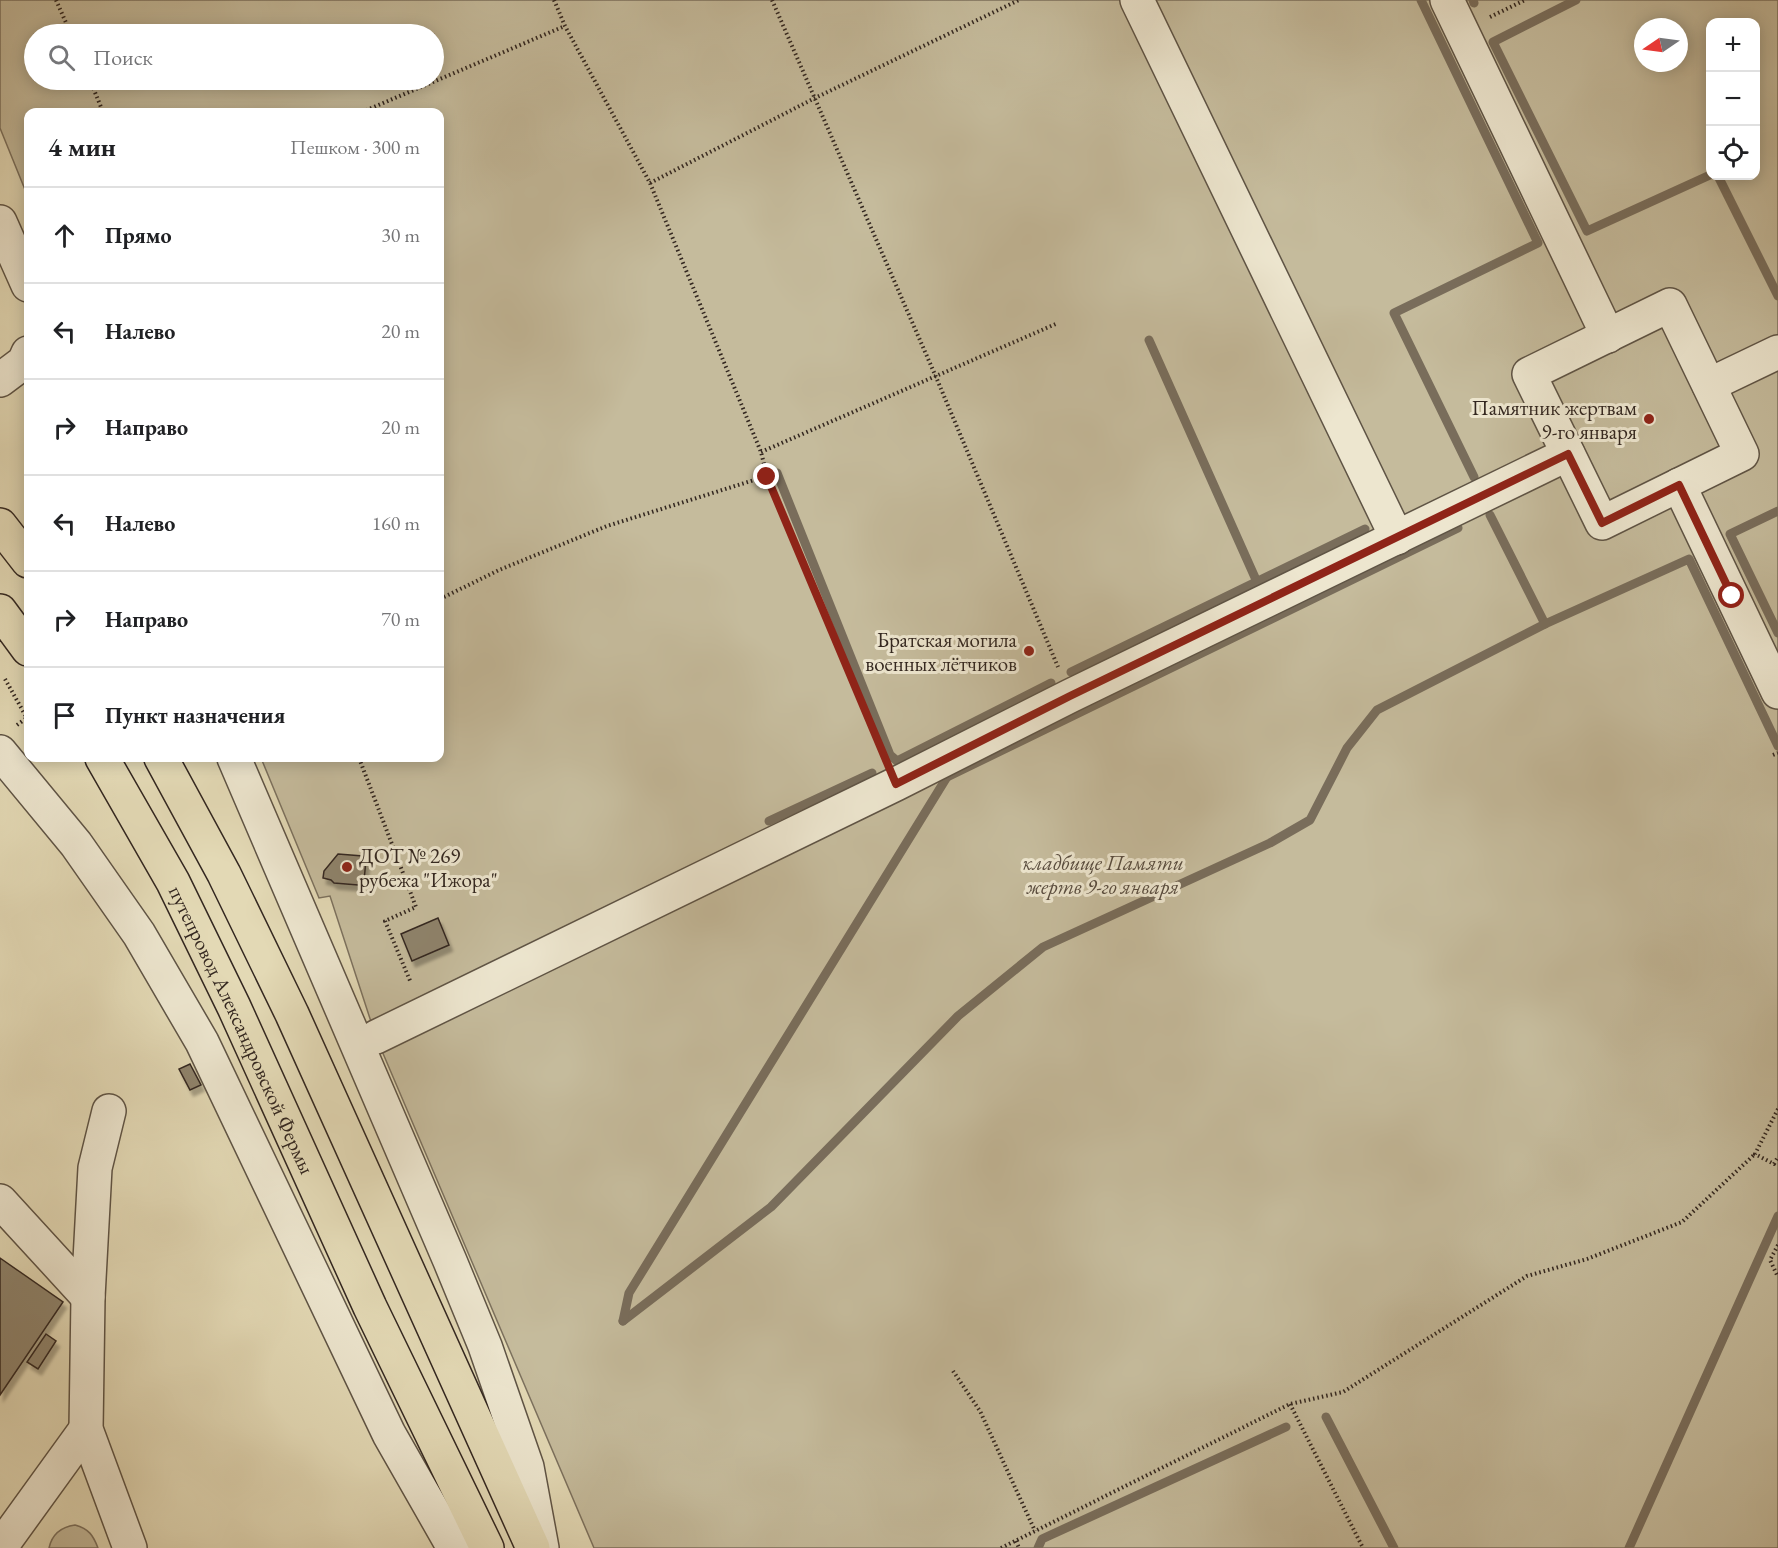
<!DOCTYPE html>
<html lang="ru">
<meta charset="utf-8">
<style>
:root{--surface:#fff;--page:#f2f2f2;--text:#202124;--muted:#757577;--line:#e0e0e0}
body{margin:0;font-family:"EB Garamond",serif;background:var(--page);color:var(--text)}
.controls{position:absolute;right:18px;top:18px;display:grid;overflow:hidden;border-radius:12px;box-shadow:0 3px 15px #0003}
.controls button{width:54px;height:54px;display:grid;place-items:center;padding:0;border:0;border-bottom:2px solid var(--line);background:var(--surface);color:var(--text);font:30px sans-serif}
.compass{position:absolute;left:1634px;top:18px;width:54px;height:54px;border-radius:50%;background:var(--surface);box-shadow:0 3px 15px #0003;rotate:257deg}
.stop{position:absolute;width:18px;height:18px;margin:-14px;border:4px solid #8f2418;border-radius:50%;background:#fff}
.stop.end{background:#8f2418;border-color:#fff;box-shadow:0 2px 6px #0008}
.list{margin:0;padding:0;list-style:none}
h2{display:flex;justify-content:space-between;align-items:center;height:78px;margin:0;padding:0 24px;font-size:26px}
h2 small{font-size:20px;font-weight:400;color:var(--muted)}
.list li{display:grid;grid-template-columns:39px 1fr auto;gap:18px;align-items:center;box-sizing:border-box;height:96px;padding:0 24px;border-top:2px solid var(--line)}
.list b{display:block;font-size:22px;white-space:nowrap}
.list em{font-size:20px;font-style:normal;color:var(--muted)}
.icon{flex:none;width:33px;height:33px;fill:none;stroke:currentColor;stroke-width:2;stroke-linecap:round;stroke-linejoin:round}
.map{position:relative;flex:none;width:1778px;height:1548px;overflow:hidden}
.search{position:absolute;background:var(--surface);box-shadow:0 3px 15px #0003;left:24px;top:24px;width:420px;height:66px;display:flex;align-items:center;gap:15px;box-sizing:border-box;padding:0 21px;border-radius:33px;color:var(--muted);font-size:22px}
.panel{position:absolute;background:var(--surface);box-shadow:0 3px 15px #0003;left:24px;top:108px;width:420px;height:654px;border-radius:12px}
.map>svg:first-child{display:block}
</style>
<div class="map">
<svg width="1778" height="1548" viewBox="0 0 1778 1548">
<defs>
<filter id="shadow"><feDropShadow dx="3.5" dy="6" stdDeviation="1.5" flood-color="#0004"/></filter>
</defs>
<rect width="100%" height="100%" fill="#e3d9b5"/>
<filter id="stains"><feTurbulence type="fractalNoise" baseFrequency=".00333" numOctaves="4"/><feColorMatrix values="0 0 0 0 .2 0 0 0 0 .09 0 0 0 0 .02 0 0 0 .5 -.17"/></filter>
<radialGradient id="worn" r=".72"><stop offset=".6" stop-color="#630" stop-opacity="0"/><stop offset="1" stop-color="#630" stop-opacity=".3"/></radialGradient>
<!-- green -->
<g fill="#c5bb9c" stroke="#7c715e" stroke-width="1.5" fill-rule="evenodd">
<path d="M0,0H1778V1548H594L376,1037L330,896L319,898L261,758H440V112H28V197L0,128ZM1710,22H1756V176H1710ZM1643,27H1679V63H1643ZM34,34H434V80H34Z"/>
<path d="M75,1525C89,1529 93,1535 98,1548H49C52,1534 61,1527 75,1525Z"/>
</g>
<g fill="none" stroke-linecap="round" stroke-linejoin="round">
<!-- stream -->
<g stroke="#796d5b" stroke-width="9">
<polyline points="1421,0 1538,243 1394,313 1474,477"/>
<polyline points="1473,0 1474,3"/>
<polyline points="1576,0 1493,42 1587,231 1710,175"/>
<polyline points="1718,176 1778,296"/>
<polyline points="1149,340 1257,582"/>
<polyline points="777,473 890,755 897,761 1051,683"/>
<polyline points="1778,511 1730,534 1778,633"/>
<polyline points="1490,515 1545,624 1689,559 1778,746"/>
<polyline points="1071,672 1365,529"/>
<polyline points="943,779 1458,528"/>
<polyline points="769,821 872,773"/>
<polyline points="623,1321 771,1207 958,1016 1043,947 1270,843 1310,820 1347,748 1377,710 1545,624"/>
<polyline points="623,1321 629,1293 947,777"/>
<polyline points="1326,1417 1394,1548"/>
<polyline points="1038,1548 1042,1539 1286,1427"/>
<polyline points="1629,1548 1778,1216"/>
</g>
</g>
<!-- building -->
<g fill="#8f846d" stroke="#332720" stroke-width="1.5" filter="url(#shadow)">
<polygon points="338,854 363,856 366,860 364,881 358,885 334,883 331,880 323,878 324,871"/>
<polygon points="438,918 449,945 412,961 401,934"/>
<polygon points="190,1064 201,1085 190,1090 179,1069"/>
<polygon points="0,1258 63,1302 0,1395"/>
<polygon points="46,1334 56,1341 38,1369 27,1362"/>
</g>
<g fill="none" stroke-linecap="round" stroke-linejoin="round">
<defs>
<g id="minor">
<polyline points="1137,0 1397,538"/>
<polyline points="1447,0 1608,336"/>
<polyline points="0,222 28,285"/>
<polygon points="1670,305 1742,454 1602,523 1529,374"/>
<polyline points="0,380 24,362 28,353"/>
<polyline points="1709,385 1778,352"/>
<polyline points="1679,485 1778,692"/>
<polyline points="0,752 76,844 139,934 202,1042 389,1434 454,1548"/>
<polyline points="234,758 450,1261 485,1346 527,1467 542,1548"/>
<polyline points="376,1037 896,784 1070,696 1568,454"/>
<polyline points="109,1111 95,1168 88,1297 86,1429 130,1548"/>
<polyline points="0,1201 88,1297"/>
<polyline points="0,1548 86,1429"/>
</g>
<g id="major">
<polyline points="0,525 28,561"/>
<polyline points="0,611 28,649"/>
<path id="s1" d="M102,758L173,882L234,1007L370,1307L487,1548"/>
<polyline points="161,758 224,874 292,1014 533,1548"/>
</g>
</defs>
<!-- minor casing -->
<use href="#minor" stroke="#5f5445" stroke-width="36"/>
<!-- major casing -->
<use href="#major" stroke="#332720" stroke-width="36"/>
<!-- path -->
<g stroke="#332720" stroke-width="4" stroke-dasharray="1.5 3" stroke-linecap="butt">
<polyline points="56,0 71,34"/>
<polyline points="554,0 565,26 650,183 761,452 767,476 884,755"/>
<polyline points="772,0 936,377 1058,667"/>
<polyline points="1490,17 1525,0"/>
<polyline points="90,80 103,112"/>
<polyline points="362,112 565,26"/>
<polyline points="650,183 815,98 1019,0"/>
<polyline points="761,452 1058,323"/>
<polyline points="440,599 499,570 607,526 767,476"/>
<polyline points="5,679 28,720"/>
<polyline points="17,725 28,717"/>
<polyline points="1773,755 1778,753"/>
<polyline points="359,758 416,907 385,921 411,983"/>
<polyline points="1778,1109 1755,1154 1774,1164 1778,1157"/>
<polyline points="1778,1245 1770,1260 1778,1277"/>
<polyline points="953,1371 980,1411 1035,1531"/>
<polyline points="1290,1404 1363,1548"/>
<polyline points="1016,1541 1019,1548"/>
<polyline points="1001,1548 1290,1404 1343,1392 1527,1276 1587,1259 1682,1222 1755,1154"/>
</g>
<!-- minor -->
<use href="#minor" stroke="#ede6cf" stroke-width="33"/>
<!-- major -->
<use href="#major" stroke="#e3d9b5" stroke-width="33"/>
</g>
<g fill="none" stroke-linecap="round" stroke-linejoin="round">
<!-- route -->
<polyline stroke="#8f2418" stroke-width="8" points="767,477 896,784 1070,696 1568,454 1602,523 1679,485 1732,596"/>
</g>
<!-- markers -->
<g fill="#8f2418" stroke="#ede6cf" stroke-width="2">
<circle cx="1649" cy="419" r="6"/>
<circle cx="1029" cy="651" r="6"/>
<circle cx="347" cy="867" r="6"/>
</g>
<g text-anchor="middle" dominant-baseline="central" stroke-width="6" stroke-linejoin="round" paint-order="stroke">
<!-- poi labels -->
<g font-size="21" fill="#332720" stroke="#ede6cf" text-anchor="end">
<text x="1637" y="407">Памятник жертвам<tspan x="1637" dy="24">9-го января</tspan></text>
<text x="1017" y="639">Братская могила<tspan x="1017" dy="24">военных лётчиков</tspan></text>
<text x="359" y="855" text-anchor="start">ДОТ № 269<tspan x="359" dy="24">рубежа "Ижора"</tspan></text>
</g>
<!-- park labels -->
<g font-size="21" font-style="italic" fill="#584c3f" stroke="#ede6cf">
<text x="1103" y="862">кладбище Памяти<tspan x="1103" dy="24">жертв 9-го января</tspan></text>
</g>
<!-- street labels -->
<g font-size="21" fill="#332720" stroke="#ede6cf">
<text stroke="none"><textPath href="#s1" startOffset="306">путепровод Александровской Фермы</textPath></text>
</g>
</g>
<rect width="100%" height="100%" filter="url(#stains)"/>
<rect width="100%" height="100%" fill="url(#worn)"/>
</svg>
<div class="controls">
<button>+</button>
<button>−</button>
<button><svg class="icon" aria-label="locate" viewBox="0 0 24 24"><circle cx="12" cy="12" r="6"/><path d="M12 2v4M12 18v4M2 12h4M18 12h4"/></svg></button>
</div>
<svg class="compass" viewBox="-18 -18 36 36"><path d="M0-13l5 13h-10z" fill="#e53935"/><path d="M0 13l5-13h-10z" fill="#757577"/></svg>
<div class="stop" style="left:1732px;top:596px"></div>
<div class="stop end" style="left:767px;top:477px"></div>
<div class="search"><svg class="icon" aria-label="search" viewBox="0 0 24 24"><circle cx="10" cy="10" r="6"/><path d="M15 15l6 6"/></svg>Поиск</div>
<section class="panel">
<h2>4 мин<small>Пешком · 300 m</small></h2>
<ul class="list">
<li><svg class="icon" aria-label="ahead" viewBox="0 0 24 24"><path d="M12 20V5M6 11l6-6 6 6"/></svg><div><b>Прямо</b></div><em>30 m</em></li>
<li><svg class="icon" aria-label="left" viewBox="0 0 24 24"><path d="M17 20v-9H6M10 6l-5 5 5 5"/></svg><div><b>Налево</b></div><em>20 m</em></li>
<li><svg class="icon" aria-label="right" viewBox="0 0 24 24"><path d="M7 20v-9h11M14 6l5 5-5 5"/></svg><div><b>Направо</b></div><em>20 m</em></li>
<li><svg class="icon" aria-label="left" viewBox="0 0 24 24"><path d="M17 20v-9H6M10 6l-5 5 5 5"/></svg><div><b>Налево</b></div><em>160 m</em></li>
<li><svg class="icon" aria-label="right" viewBox="0 0 24 24"><path d="M7 20v-9h11M14 6l5 5-5 5"/></svg><div><b>Направо</b></div><em>70 m</em></li>
<li><svg class="icon" aria-label="arrive" viewBox="0 0 24 24"><path d="M6 21V4h12l-3 4 3 4H6"/></svg><div><b>Пункт назначения</b></div></li>
</ul>
</section>
</div>
